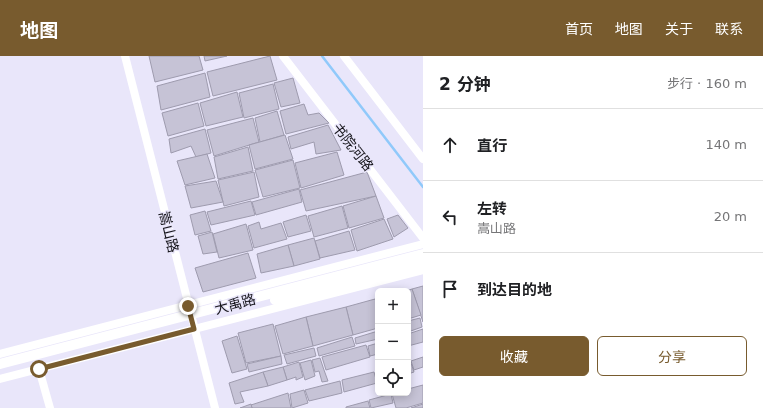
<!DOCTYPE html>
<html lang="zh">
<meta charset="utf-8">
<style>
:root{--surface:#fff;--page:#f6f6f6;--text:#202124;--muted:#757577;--line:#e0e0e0;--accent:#785b2e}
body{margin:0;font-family:"DejaVu Sans","Noto Sans SC",sans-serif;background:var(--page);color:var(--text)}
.controls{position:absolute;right:12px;bottom:12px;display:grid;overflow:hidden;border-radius:6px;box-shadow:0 2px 10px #0003}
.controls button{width:36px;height:36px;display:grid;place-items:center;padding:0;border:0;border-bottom:1px solid var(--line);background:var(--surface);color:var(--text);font:20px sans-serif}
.stop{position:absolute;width:12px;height:12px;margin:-9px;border:3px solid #785b2e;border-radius:50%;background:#fff}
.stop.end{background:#785b2e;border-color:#fff;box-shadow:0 1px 4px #0008}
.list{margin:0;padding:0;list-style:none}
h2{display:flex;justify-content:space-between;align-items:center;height:52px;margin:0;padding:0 16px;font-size:17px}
h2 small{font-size:13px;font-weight:400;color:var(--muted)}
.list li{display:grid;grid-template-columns:26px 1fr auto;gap:12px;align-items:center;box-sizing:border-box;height:72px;padding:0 16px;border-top:1px solid var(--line)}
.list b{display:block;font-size:15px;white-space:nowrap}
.list p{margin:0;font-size:13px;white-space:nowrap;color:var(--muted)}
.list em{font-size:13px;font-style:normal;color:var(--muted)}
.actions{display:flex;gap:8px;padding:12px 16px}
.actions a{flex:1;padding:9px 0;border:1px solid var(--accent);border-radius:6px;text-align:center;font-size:14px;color:var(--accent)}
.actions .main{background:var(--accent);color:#fff}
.icon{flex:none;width:22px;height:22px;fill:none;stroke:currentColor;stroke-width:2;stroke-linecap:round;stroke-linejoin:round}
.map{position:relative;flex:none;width:423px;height:352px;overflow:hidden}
header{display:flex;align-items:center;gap:24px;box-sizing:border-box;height:56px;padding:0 20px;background:var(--accent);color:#fff}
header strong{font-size:19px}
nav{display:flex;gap:22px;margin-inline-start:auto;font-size:14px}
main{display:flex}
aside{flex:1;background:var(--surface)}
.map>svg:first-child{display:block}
</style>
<header>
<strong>地图</strong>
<nav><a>首页</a><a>地图</a><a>关于</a><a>联系</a></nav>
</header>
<main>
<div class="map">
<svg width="423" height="352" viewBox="0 0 423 352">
<rect width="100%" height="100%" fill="#e9e6fa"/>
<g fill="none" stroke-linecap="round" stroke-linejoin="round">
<!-- stream -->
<polyline stroke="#90c9fa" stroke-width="2.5" points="322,0 423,131"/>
</g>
<!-- building -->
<g fill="#c6c3d6" stroke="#9e9bae">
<polygon points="149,0 199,0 203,14 155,26"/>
<polygon points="204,0 227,0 205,5"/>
<polygon points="270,0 277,24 213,40 207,16"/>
<polygon points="205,17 210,41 161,54 157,30"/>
<polygon points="293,22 300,47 281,51 274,27"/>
<polygon points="273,28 279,53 244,62 239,37"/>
<polygon points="237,36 243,61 206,70 200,47"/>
<polygon points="198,47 204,70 168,80 162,57"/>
<polygon points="304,48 308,59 319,57 329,67 286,78 280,55"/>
<polygon points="277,55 284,79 260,86 255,62"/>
<polygon points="253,62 259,86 214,100 207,74"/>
<polygon points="328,69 341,94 316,98 314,86 291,93 288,81"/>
<polygon points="205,73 211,97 196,101 191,90 171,97 169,83"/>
<polygon points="285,79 293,103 255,113 249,89"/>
<polygon points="248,91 253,115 218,123 214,101"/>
<polygon points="337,96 344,119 301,132 295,107"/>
<polygon points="207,98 215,122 185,129 177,105"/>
<polygon points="293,104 300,132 263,141 255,114"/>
<polygon points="254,116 259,141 224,150 218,124"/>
<polygon points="367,116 376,140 306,155 300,134"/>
<polygon points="216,125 223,146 191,152 185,130"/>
<polygon points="299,133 302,146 256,159 252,146"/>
<polygon points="376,140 384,162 349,172 343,150"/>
<polygon points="251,145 255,159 211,169 207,156"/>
<polygon points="342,150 348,172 314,181 308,160"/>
<polygon points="205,155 211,175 195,179 190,159"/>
<polygon points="306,159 311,175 288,181 283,166"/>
<polygon points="398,159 408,172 394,181 387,163"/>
<polygon points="384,163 393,183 357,195 351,174"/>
<polygon points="259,166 261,173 281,167 287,183 254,192 248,170"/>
<polygon points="246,168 253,194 219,202 213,178"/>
<polygon points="349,175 355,194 320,202 315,185"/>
<polygon points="212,176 217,196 203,198 198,180"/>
<polygon points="314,182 320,203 294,210 288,189"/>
<polygon points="288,189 294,210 261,217 257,198"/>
<polygon points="248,197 256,222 203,236 195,212"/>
<polygon points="423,230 423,266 412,233"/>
<polygon points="412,233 421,259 408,263 408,235 406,235"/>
<polygon points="375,243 378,252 378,272 353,279 346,251"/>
<polygon points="346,251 353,279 313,290 306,261"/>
<polygon points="306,261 313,290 283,298 275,270"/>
<polygon points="420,262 422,271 408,276 408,265"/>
<polygon points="273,268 281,300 246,307 238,277"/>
<polygon points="423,273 423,286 408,290 408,278"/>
<polygon points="378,275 378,283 356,288 355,282"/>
<polygon points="237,280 247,313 232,317 222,285"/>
<polygon points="352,281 355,290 319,300 317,292"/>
<polygon points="378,287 378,298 370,300 368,290"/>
<polygon points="366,289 370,301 326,314 322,301"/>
<polygon points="314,292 316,300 287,308 284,299"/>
<polygon points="281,300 282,308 249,316 247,308"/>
<polygon points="423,301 423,311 414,314 411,305"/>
<polygon points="320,302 324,314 328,325 322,326 319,315 315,316 312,304"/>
<polygon points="311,304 315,320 305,324 300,307"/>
<polygon points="408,304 410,304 414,316 408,318"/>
<polygon points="299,306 303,321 296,324 296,321 287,324 283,311"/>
<polygon points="283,311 287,324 268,330 263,316"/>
<polygon points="263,316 268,330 240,336 244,346 235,348 229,327"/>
<polygon points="374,316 377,327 344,336 342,324"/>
<polygon points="340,325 342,337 309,345 305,334"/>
<polygon points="423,329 423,347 406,352 396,352 392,338 408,337 408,333"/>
<polygon points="304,334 308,347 292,352 290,338"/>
<polygon points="288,337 291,352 252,352 251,349"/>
<polygon points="391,338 393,347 371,352 369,344"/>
<polygon points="368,345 370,352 346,352 346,351"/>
<polygon points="251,348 252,352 240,352"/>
<polygon points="423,348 423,352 411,352"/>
</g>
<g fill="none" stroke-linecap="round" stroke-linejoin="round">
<!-- minor -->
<g stroke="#fff" stroke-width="8">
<polyline points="125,0 215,352"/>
<polyline points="283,0 423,182"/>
<polyline points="344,0 423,103"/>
<polyline points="0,298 423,188"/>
<polyline points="39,313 50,352"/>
<polyline points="0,323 423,214"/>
</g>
<!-- major -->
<g stroke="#fff" stroke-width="10">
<polyline points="275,244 423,207"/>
<polyline points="0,308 423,198"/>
</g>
</g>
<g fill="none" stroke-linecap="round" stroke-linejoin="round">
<!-- route -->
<polyline stroke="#785b2e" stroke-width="5" points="39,313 194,273 188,250"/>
</g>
<g text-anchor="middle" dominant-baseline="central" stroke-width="3" stroke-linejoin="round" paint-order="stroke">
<!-- street labels -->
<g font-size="14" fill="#17161c" stroke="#e9e6fa">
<text transform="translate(353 91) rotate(52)">书院河路</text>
<text transform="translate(169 176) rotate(76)">嵩山路</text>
<text transform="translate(235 248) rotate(-15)">大禹路</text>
</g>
</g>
</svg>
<div class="controls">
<button>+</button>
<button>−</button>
<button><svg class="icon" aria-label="locate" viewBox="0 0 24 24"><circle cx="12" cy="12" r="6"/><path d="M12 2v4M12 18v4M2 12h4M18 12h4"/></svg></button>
</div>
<div class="stop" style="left:39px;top:313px"></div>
<div class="stop end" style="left:188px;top:250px"></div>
</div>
<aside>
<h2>2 分钟<small>步行 · 160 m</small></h2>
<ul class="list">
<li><svg class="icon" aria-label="ahead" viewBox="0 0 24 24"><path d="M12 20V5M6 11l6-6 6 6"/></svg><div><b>直行</b></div><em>140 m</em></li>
<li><svg class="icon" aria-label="left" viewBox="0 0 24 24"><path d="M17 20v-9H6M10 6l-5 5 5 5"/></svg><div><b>左转</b><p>嵩山路</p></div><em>20 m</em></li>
<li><svg class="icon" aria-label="arrive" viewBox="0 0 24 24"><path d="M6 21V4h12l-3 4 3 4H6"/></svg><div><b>到达目的地</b></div></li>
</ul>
<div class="actions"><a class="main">收藏</a><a>分享</a></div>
</aside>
</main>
